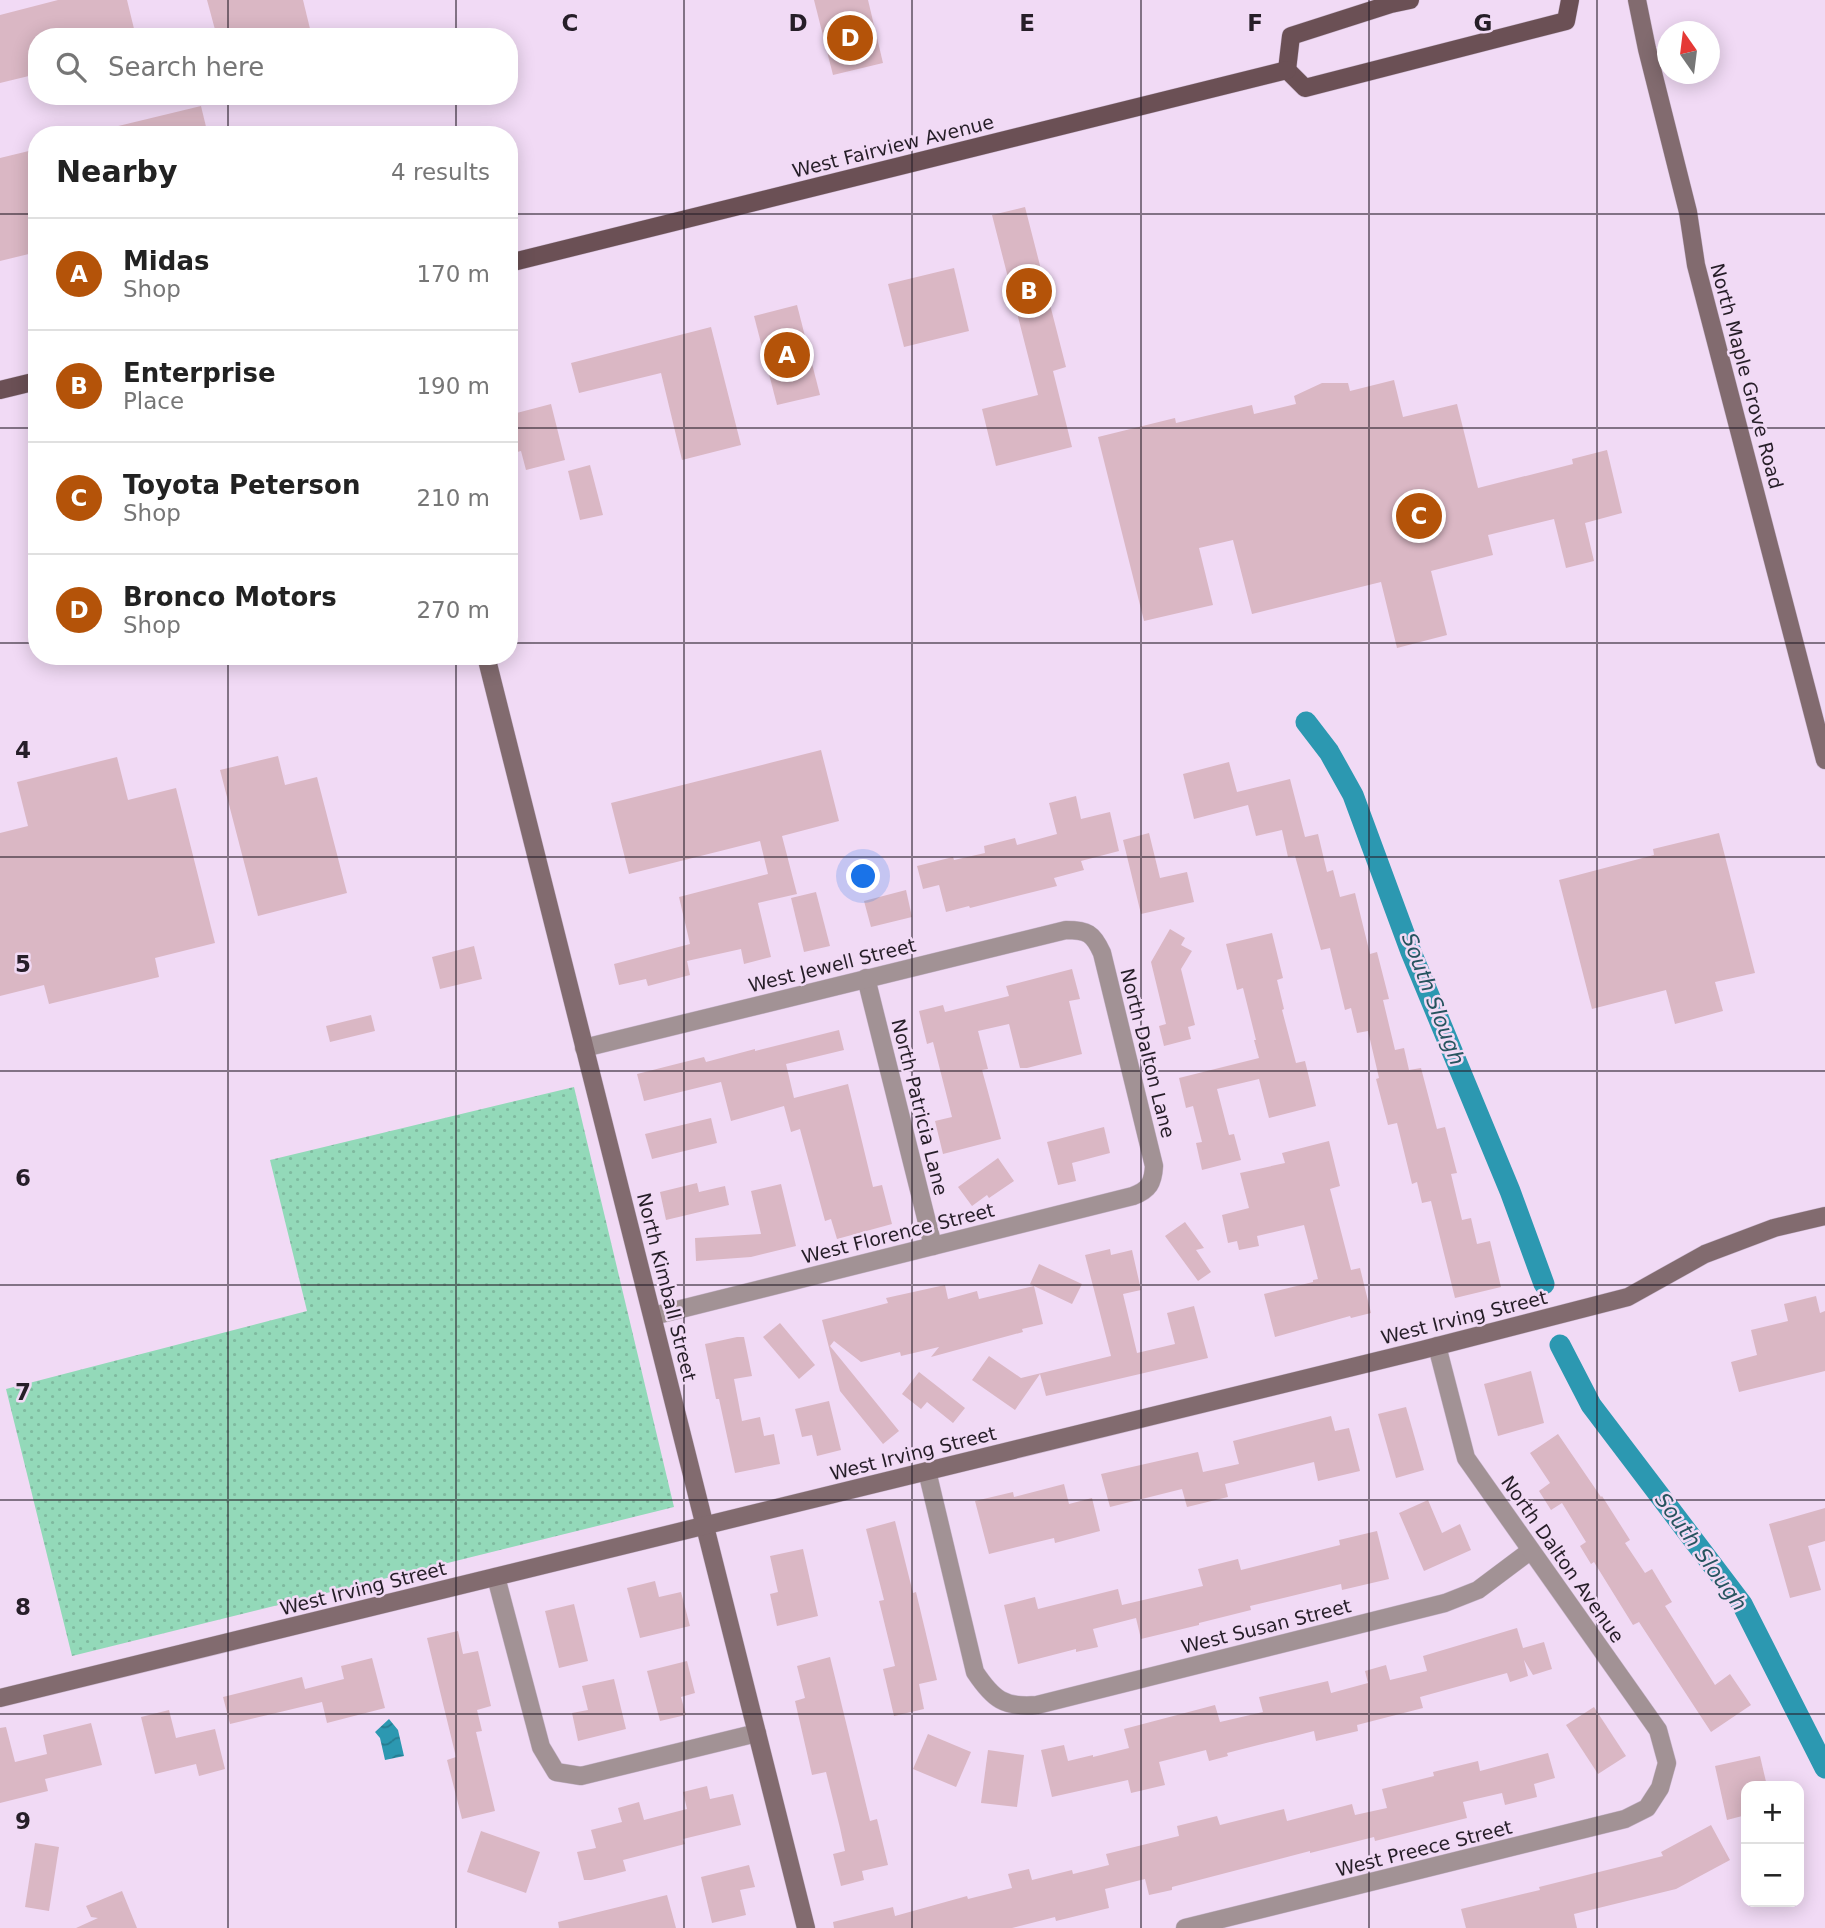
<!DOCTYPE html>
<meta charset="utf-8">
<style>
:root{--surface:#fff;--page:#f2f2f2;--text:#222;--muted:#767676;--line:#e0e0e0;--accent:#b45309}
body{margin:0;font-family:"DejaVu Sans",sans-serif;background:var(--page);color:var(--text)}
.controls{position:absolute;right:21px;bottom:21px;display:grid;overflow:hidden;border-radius:14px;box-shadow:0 4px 18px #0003}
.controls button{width:63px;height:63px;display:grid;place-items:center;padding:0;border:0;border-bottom:2px solid var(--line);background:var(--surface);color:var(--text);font:35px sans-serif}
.compass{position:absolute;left:1657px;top:21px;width:63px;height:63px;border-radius:50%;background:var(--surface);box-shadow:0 4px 18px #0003;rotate:346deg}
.you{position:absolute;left:864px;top:877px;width:24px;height:24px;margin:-18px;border:5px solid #fff;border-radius:50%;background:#1a73e8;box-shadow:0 0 0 10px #1a73e833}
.badge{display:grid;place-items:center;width:46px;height:46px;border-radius:50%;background:var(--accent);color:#fff;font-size:23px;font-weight:700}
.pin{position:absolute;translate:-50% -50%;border:4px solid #fff;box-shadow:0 2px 7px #0006}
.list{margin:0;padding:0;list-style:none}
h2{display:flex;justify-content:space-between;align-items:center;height:91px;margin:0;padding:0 28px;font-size:30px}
h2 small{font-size:23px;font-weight:400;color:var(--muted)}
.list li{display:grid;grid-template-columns:46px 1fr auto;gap:21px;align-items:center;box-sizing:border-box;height:112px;padding:0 28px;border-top:2px solid var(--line)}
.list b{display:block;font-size:26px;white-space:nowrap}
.list p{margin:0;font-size:23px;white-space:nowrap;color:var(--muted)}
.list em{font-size:23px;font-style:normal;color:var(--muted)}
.icon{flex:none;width:38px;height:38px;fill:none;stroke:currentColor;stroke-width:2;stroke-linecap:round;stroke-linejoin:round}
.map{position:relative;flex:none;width:1825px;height:1928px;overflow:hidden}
.search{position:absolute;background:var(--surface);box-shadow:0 4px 18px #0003;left:28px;top:28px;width:490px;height:77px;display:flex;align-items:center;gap:18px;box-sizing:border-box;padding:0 24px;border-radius:28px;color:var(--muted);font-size:26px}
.panel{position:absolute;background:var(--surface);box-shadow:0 4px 18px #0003;left:28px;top:126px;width:490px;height:539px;border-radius:28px}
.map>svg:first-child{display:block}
</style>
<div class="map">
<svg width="1825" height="1928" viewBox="0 0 1825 1928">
<defs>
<pattern id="grass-dots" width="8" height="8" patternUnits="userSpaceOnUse" patternTransform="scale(1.75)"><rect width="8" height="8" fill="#93d9b9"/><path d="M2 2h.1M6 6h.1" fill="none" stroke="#7fba9f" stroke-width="1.8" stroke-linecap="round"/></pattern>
<pattern id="water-waves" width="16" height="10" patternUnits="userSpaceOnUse" patternTransform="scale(1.75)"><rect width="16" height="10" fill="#2c98b1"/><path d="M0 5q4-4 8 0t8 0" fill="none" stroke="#257b90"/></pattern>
</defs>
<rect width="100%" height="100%" fill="#f1daf5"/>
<!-- grass -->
<polygon fill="url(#grass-dots)" points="574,1087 674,1507 72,1656 6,1389 307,1311 270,1160"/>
<!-- water -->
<polygon fill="url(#water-waves)" points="389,1719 398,1730 404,1756 385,1760 380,1738 375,1732"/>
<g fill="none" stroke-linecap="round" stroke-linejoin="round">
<!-- canal -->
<g stroke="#2c98b1" stroke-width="21">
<polyline points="1306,722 1329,752 1353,795 1411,952 1510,1191 1544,1284"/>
<polyline points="1560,1345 1591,1405 1742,1604 1825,1768"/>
</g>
</g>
<!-- building -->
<g fill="#dab7c4">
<polygon points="58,0 127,0 136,37 37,37 37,74 0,83 0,15"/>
<polygon points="207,0 303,0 312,37 217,37"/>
<polygon points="814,0 868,0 883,63 833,75"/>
<polygon points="201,106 208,135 111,135 110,128"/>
<polygon points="37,149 37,252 0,261 0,158"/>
<polygon points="1025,207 1066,367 1053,371 1072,447 996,466 982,409 1038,395 992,215"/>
<polygon points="954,268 969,331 904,347 888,284"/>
<polygon points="797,305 820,395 777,405 754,316"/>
<polygon points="711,327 741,445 682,460 661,373 579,393 571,363"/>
<polygon points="1394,380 1403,417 1457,404 1478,488 1573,464 1572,459 1607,450 1622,513 1585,523 1594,561 1566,568 1554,519 1488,535 1493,555 1431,571 1447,635 1397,648 1381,582 1252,614 1233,540 1199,548 1213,605 1144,621 1098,437 1175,418 1176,423 1252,405 1254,414 1296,404 1294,396 1322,383 1348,383 1350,391"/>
<polygon points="551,404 565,460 526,470 521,451 513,453 509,437 509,415"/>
<polygon points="590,465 603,515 580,520 568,471"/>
<polygon points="821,750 839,821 782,836 797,894 758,903 771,957 744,964 741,949 687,961 690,975 648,986 646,979 619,985 614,964 690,944 679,897 768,874 760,841 629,874 611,803"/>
<polygon points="278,756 285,785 317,777 347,893 258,916 220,770"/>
<polygon points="117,757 128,800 176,788 215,943 155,958 159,977 49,1004 44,985 0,996 0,833 28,826 17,782"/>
<polygon points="1229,762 1237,792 1290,779 1305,837 1318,834 1327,872 1333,870 1340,897 1355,893 1370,954 1377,952 1389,999 1383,1000 1395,1050 1404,1048 1409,1070 1421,1068 1437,1129 1445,1127 1457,1173 1451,1174 1462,1220 1471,1218 1477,1244 1490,1241 1501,1287 1455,1298 1431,1201 1422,1203 1417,1182 1412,1184 1397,1123 1388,1125 1376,1079 1379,1078 1368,1031 1357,1033 1351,1008 1345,1010 1330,948 1321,950 1295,856 1288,857 1282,830 1256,836 1248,805 1194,819 1183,774"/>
<polygon points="1076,796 1081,819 1110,812 1119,851 1081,861 1084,870 1054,878 1057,886 970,908 969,906 946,912 939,885 923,889 917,866 953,857 954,860 985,853 984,846 1015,838 1017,845 1057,834 1049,803"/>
<polygon points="1149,833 1160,878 1187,872 1194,902 1141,914 1123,840"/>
<polygon points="1719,833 1755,973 1715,982 1723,1011 1675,1024 1666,990 1592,1009 1559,880 1654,855 1653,849"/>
<polygon points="906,890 912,917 871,927 864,901"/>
<polygon points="816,892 830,946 804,952 791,898"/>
<polygon points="1170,929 1185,938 1181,945 1192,951 1181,969 1195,1025 1188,1027 1191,1039 1164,1046 1159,1026 1166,1024 1151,962"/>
<polygon points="1272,933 1283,978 1277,980 1284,1009 1282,1010 1296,1063 1305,1061 1316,1106 1269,1118 1259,1079 1217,1089 1229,1135 1234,1134 1241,1160 1202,1170 1196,1143 1202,1142 1193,1106 1186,1108 1179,1078 1259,1058 1254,1040 1256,1040 1243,988 1237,990 1226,944"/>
<polygon points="474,946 482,979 440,989 432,957"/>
<polygon points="1072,969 1080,999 1069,1001 1082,1054 1027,1068 1020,1068 1009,1024 978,1031 988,1069 982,1070 1001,1139 943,1154 935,1121 952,1117 933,1042 927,1044 919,1011 943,1005 945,1012 1009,996 1006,986"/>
<polygon points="371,1015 375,1031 330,1042 326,1026"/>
<polygon points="839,1030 844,1050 786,1064 794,1098 848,1084 873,1187 882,1185 892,1224 837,1239 831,1219 825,1221 800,1129 791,1132 784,1106 731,1121 721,1082 644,1101 637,1074 704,1057 706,1062 755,1049 755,1051"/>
<polygon points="711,1118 717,1143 652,1159 645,1134"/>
<polygon points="1104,1127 1110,1153 1072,1163 1076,1181 1058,1185 1047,1142"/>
<polygon points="1329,1141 1340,1186 1330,1189 1351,1270 1360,1268 1371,1313 1351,1318 1350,1316 1275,1337 1264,1294 1313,1282 1313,1280 1318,1279 1304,1225 1257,1236 1259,1246 1239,1250 1237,1241 1228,1243 1222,1215 1249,1208 1240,1173 1285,1163 1282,1153"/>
<polygon points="998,1158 1014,1181 989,1198 987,1195 972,1206 958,1187"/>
<polygon points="697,1183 699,1192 725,1186 729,1205 666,1220 660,1192"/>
<polygon points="781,1184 796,1246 751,1257 696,1261 695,1238 761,1234 751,1191"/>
<polygon points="1185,1222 1204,1248 1196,1250 1211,1272 1198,1281 1165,1236"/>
<polygon points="1110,1249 1111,1255 1132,1250 1141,1290 1123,1294 1137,1353 1175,1344 1167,1313 1194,1306 1208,1358 1046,1396 1040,1374 1015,1410 972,1380 989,1356 1021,1378 1111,1356 1085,1255"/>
<polygon points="1039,1264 1082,1284 1072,1304 1034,1286 1043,1324 1022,1329 1023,1332 931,1357 939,1347 901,1356 900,1352 861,1362 834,1341 830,1346 899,1431 883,1444 840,1391 822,1320 888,1303 886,1298 945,1285 948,1299 977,1291 979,1299 1034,1286 1030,1284"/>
<polygon points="1816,1296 1820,1313 1825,1311 1825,1371 1739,1392 1731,1362 1757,1355 1751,1330 1788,1321 1784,1304"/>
<polygon points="780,1323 815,1365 799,1379 763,1337"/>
<polygon points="737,1337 744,1337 752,1376 734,1379 742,1421 760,1417 764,1436 774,1434 780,1464 735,1473 719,1399 716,1399 705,1344"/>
<polygon points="1531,1371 1544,1423 1498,1436 1484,1384"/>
<polygon points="919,1372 965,1408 953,1423 927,1402 921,1409 902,1394"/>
<polygon points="829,1401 841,1450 817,1456 812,1435 802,1437 795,1409"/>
<polygon points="1406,1407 1424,1470 1396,1478 1378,1414"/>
<polygon points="1331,1416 1335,1431 1349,1428 1360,1471 1318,1481 1314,1462 1225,1484 1228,1497 1187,1507 1182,1489 1110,1507 1101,1474 1198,1452 1203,1472 1239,1464 1233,1441"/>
<polygon points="1558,1434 1601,1497 1602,1496 1630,1540 1625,1543 1645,1573 1652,1569 1672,1602 1665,1606 1715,1685 1730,1674 1751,1705 1711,1732 1639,1622 1633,1625 1594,1562 1591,1564 1580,1546 1586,1542 1562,1503 1551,1510 1539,1491 1550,1483 1530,1453"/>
<polygon points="1064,1484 1069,1504 1092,1498 1100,1531 1055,1543 1054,1538 989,1554 975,1501 1013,1492 1014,1497"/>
<polygon points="1428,1500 1442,1533 1460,1524 1471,1550 1424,1571 1399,1513"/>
<polygon points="1825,1508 1825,1541 1808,1546 1821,1590 1790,1598 1769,1524"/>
<polygon points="895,1521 913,1593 916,1592 937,1680 919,1684 924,1709 894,1716 883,1669 895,1666 879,1601 884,1600 866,1529"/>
<polygon points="1377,1531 1389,1579 1342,1590 1341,1584 1250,1606 1251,1610 1199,1623 1199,1625 1141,1639 1136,1618 1093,1629 1098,1647 1076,1652 1076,1649 1018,1664 1004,1605 1035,1597 1038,1609 1118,1589 1122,1605 1203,1586 1198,1569 1238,1559 1241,1570 1340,1545 1339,1540"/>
<polygon points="803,1549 818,1616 777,1626 770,1594 778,1592 770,1556"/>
<polygon points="655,1581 659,1597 681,1592 690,1626 640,1638 627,1588"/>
<polygon points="574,1604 588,1661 559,1668 545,1611"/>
<polygon points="1517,1628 1523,1648 1544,1642 1552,1669 1533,1675 1524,1660 1528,1676 1510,1682 1507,1673 1420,1697 1423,1708 1357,1725 1358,1731 1316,1741 1314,1731 1227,1753 1228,1756 1209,1761 1206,1750 1159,1762 1165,1785 1131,1793 1128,1780 1052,1797 1041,1750 1064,1745 1068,1761 1093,1755 1093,1757 1129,1748 1124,1729 1215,1705 1220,1722 1263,1712 1259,1697 1328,1681 1331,1693 1368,1683 1365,1671 1386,1665 1390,1680 1427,1671 1423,1656"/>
<polygon points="458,1631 463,1654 478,1651 491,1706 477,1710 482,1731 476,1732 495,1811 462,1819 447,1760 456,1757 427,1638"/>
<polygon points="830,1657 870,1821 877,1819 888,1865 862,1871 864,1880 841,1886 833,1854 845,1851 840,1828 826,1772 812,1775 795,1701 805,1698 797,1666"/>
<polygon points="372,1658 385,1708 327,1723 322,1702 230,1724 223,1697 302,1677 305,1689 344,1679 341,1666"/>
<polygon points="687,1661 695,1693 681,1697 686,1715 660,1721 647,1671"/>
<polygon points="614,1679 626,1729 578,1741 572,1713 588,1710 582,1686"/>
<polygon points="1594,1707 1626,1756 1598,1774 1566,1725"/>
<polygon points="169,1710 176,1738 215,1729 225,1769 199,1776 196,1764 155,1774 141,1717"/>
<polygon points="91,1723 102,1765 45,1779 48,1791 0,1803 0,1728 6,1727 15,1762 47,1754 43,1735"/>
<polygon points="928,1734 971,1752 956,1787 913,1769"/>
<polygon points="988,1750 1024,1755 1017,1807 981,1803"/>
<polygon points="1548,1753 1555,1778 1534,1784 1537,1797 1505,1805 1502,1793 1463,1802 1467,1818 1375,1841 1374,1837 1310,1853 1310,1851 1172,1887 1172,1890 1149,1895 1145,1879 1105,1889 1109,1908 1056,1921 1055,1917 1012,1928 834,1928 833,1922 893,1907 895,1916 967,1896 968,1899 1012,1888 1008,1874 1029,1869 1032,1880 1072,1870 1073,1874 1109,1865 1106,1854 1179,1836 1177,1826 1217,1816 1220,1825 1284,1809 1287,1821 1352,1804 1355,1815 1387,1808 1382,1789 1434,1776 1433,1772 1478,1761 1480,1771"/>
<polygon points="1760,1756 1767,1786 1746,1786 1746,1815 1727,1820 1715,1766"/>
<polygon points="707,1786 710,1799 733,1794 741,1825 683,1839 685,1844 623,1860 626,1871 591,1880 584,1880 577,1852 596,1848 591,1830 622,1822 618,1808 639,1802 644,1820 687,1809 683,1792"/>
<polygon points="1711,1825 1730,1860 1676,1889 1574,1914 1577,1928 1466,1928 1461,1909 1540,1890 1539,1887 1663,1856 1661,1852"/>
<polygon points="481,1831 540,1852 526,1893 467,1872"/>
<polygon points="35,1843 59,1847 49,1911 25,1907"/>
<polygon points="749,1865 755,1887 740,1890 746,1915 712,1923 701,1877"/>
<polygon points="122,1891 137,1928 76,1928 98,1918 91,1917 86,1906"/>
<polygon points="667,1895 676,1928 559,1928 558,1922"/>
</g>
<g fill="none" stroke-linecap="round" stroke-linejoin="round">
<defs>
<g id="street">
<polyline points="866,978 933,1246"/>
<path d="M584,1048L1066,930C1087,930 1093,933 1102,953L1154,1166C1153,1183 1149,1190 1133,1196L653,1316"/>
<path d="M927,1471L975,1672C993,1699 1004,1708 1037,1705L1445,1603L1478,1590L1530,1551"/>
<polyline points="496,1577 541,1747 556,1772 581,1776 757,1733"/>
<polyline points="1185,1928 1625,1819 1647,1808 1660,1788 1667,1763 1658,1730 1466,1458 1437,1346"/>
</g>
<g id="secondary">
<polyline points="1637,0 1647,49 1688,212 1696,265 1825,760"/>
<polyline points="486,656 806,1928"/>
<polyline points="0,1698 1422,1350 1628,1297 1705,1254 1774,1228 1825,1216"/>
</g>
<g id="primary">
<polyline points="1287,70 1305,88 1566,21 1570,0"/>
<polyline points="1287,70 1291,36 1391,4 1410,0"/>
<polyline points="509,263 1287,70"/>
<polyline points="0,390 37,381"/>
</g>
</defs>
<!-- street casing -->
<use href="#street" stroke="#ccb8d0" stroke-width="19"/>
<!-- secondary casing -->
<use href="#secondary" stroke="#ccb8d0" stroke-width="19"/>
<!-- primary casing -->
<use href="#primary" stroke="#ccb8d0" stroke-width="19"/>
<!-- street -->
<use href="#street" stroke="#a29295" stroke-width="18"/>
<!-- secondary -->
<use href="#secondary" stroke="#826b6f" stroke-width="18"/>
<!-- primary -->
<use href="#primary" stroke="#6b5055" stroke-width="18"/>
</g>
<!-- grid -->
<path fill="none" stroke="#261e28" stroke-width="2" stroke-opacity="0.55" d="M228,0V37M456,0V37M684,0V1928M912,0V1928M1141,0V1928M1369,0V1928M1597,0V1928M228,96V135M456,96V135M0,214H37M509,214H1825M0,428H37M509,428H1825M0,643H37M509,643H1825M228,656V1928M456,656V1928M0,857H1825M0,1071H1825M0,1285H1825M0,1500H1825M0,1714H1825"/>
<g text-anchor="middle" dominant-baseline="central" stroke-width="5" stroke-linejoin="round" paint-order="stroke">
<!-- street labels -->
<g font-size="19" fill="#261e28" stroke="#f1daf5">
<text transform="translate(893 146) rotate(-14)">West Fairview Avenue</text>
<text transform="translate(1747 376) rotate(75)">North Maple Grove Road</text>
<text transform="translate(832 965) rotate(-14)">West Jewell Street</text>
<text transform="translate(1148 1053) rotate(76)">North Dalton Lane</text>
<text transform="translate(920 1107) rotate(76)">North Patricia Lane</text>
<text transform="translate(898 1233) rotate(-14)">West Florence Street</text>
<text transform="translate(667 1287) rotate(76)">North Kimball Street</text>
<text transform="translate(1464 1317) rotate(-14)">West Irving Street</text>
<text transform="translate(913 1453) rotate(-14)">West Irving Street</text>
<text transform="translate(1563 1559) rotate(55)">North Dalton Avenue</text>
<text transform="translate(363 1588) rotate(-14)">West Irving Street</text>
<text transform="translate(1266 1626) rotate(-14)">West Susan Street</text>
<text transform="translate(1424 1848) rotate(-14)">West Preece Street</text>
</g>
<!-- water labels -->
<g font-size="21" font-style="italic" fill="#27545f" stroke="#f1daf5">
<text transform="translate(1433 999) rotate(69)">South Slough</text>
<text transform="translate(1701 1552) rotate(54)">South Slough</text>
</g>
</g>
<g font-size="23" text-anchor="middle" font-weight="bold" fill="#261e28" stroke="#f1daf5" stroke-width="5" stroke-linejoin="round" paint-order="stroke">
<text x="570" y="31">C</text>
<text x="798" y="31">D</text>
<text x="1027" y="31">E</text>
<text x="1255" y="31">F</text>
<text x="1483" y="31">G</text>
<text x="23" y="758">4</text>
<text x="23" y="972">5</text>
<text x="23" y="1186">6</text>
<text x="23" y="1400">7</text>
<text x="23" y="1615">8</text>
<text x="23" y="1829">9</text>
</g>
</svg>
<div class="controls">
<button>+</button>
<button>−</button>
</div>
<svg class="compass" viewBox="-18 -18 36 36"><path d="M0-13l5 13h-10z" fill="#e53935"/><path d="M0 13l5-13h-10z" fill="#767676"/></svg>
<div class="you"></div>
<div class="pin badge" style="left:787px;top:355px">A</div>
<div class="pin badge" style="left:1029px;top:291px">B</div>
<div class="pin badge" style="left:1419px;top:516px">C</div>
<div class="pin badge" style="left:850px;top:38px">D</div>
<div class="search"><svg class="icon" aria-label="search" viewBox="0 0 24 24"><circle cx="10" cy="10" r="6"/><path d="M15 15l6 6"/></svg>Search here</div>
<section class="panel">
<h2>Nearby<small>4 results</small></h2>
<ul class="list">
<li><span class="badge">A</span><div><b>Midas</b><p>Shop</p></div><em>170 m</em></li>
<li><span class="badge">B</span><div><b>Enterprise</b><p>Place</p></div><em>190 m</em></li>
<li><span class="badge">C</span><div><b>Toyota Peterson</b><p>Shop</p></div><em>210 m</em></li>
<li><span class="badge">D</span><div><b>Bronco Motors</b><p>Shop</p></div><em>270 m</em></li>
</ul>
</section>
</div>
